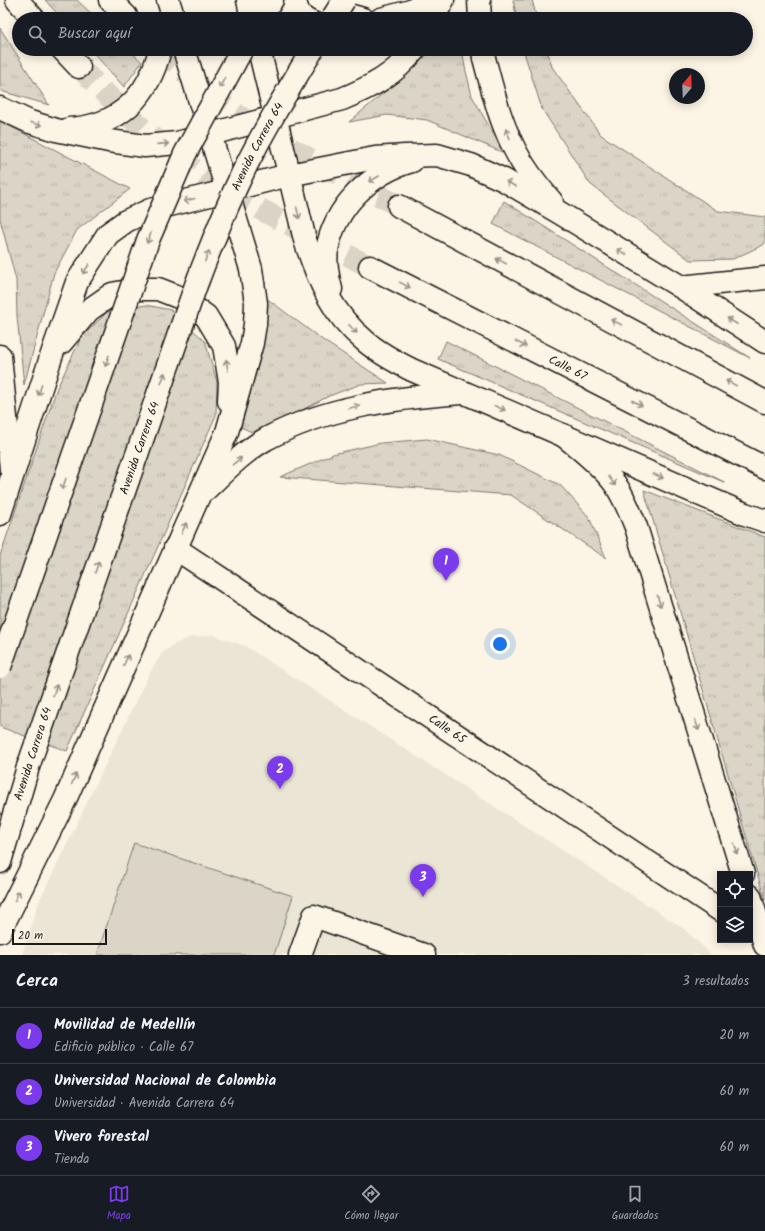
<!DOCTYPE html>
<html lang="es">
<meta charset="utf-8">
<style>
:root{--surface:#171b24;--page:#242831;--text:#f1f3f6;--muted:#9ea1a6;--line:#363941;--accent:#7c3aed}
body{margin:0;font-family:Kalam,sans-serif;background:var(--page);color:var(--text)}
.controls{position:absolute;right:12px;bottom:12px;display:grid;overflow:hidden;border-radius:0px;box-shadow:0 2px 10px #0003}
.controls button{width:36px;height:36px;display:grid;place-items:center;padding:0;border:0;border-bottom:1px solid var(--line);background:var(--surface);color:var(--text);font:20px sans-serif}
.compass{position:absolute;left:669px;top:68px;width:36px;height:36px;border-radius:50%;background:var(--surface);box-shadow:0 2px 10px #0003;rotate:19deg}
.scale{position:absolute;left:12px;bottom:10px;width:95px;box-sizing:border-box;padding-left:4px;border:2px solid #1c1c1c;border-top:0;font-size:11px;line-height:14px;white-space:nowrap;color:#1c1c1c;-webkit-text-stroke:3px #fcf5e5;paint-order:stroke}
.you{position:absolute;left:500px;top:644px;width:14px;height:14px;margin:-10px;border:3px solid #fff;border-radius:50%;background:#1a73e8;box-shadow:0 0 0 6px #1a73e833}
.badge{display:grid;place-items:center;width:26px;height:26px;border-radius:50%;background:var(--accent);color:#fff;font-size:13px;font-weight:700}
.pin{position:absolute;translate:-50% -33px;filter:drop-shadow(0 1px 2px #0008)}
.pin::after{content:'';position:absolute;top:21px;width:14px;height:12px;background:inherit;clip-path:polygon(0 0,100% 0,50% 100%)}
.list{margin:0;padding:0;list-style:none}
h2{display:flex;justify-content:space-between;align-items:center;height:52px;margin:0;padding:0 16px;font-size:17px}
h2 small{font-size:13px;font-weight:400;color:var(--muted)}
.list li{display:grid;grid-template-columns:26px 1fr auto;gap:12px;align-items:center;box-sizing:border-box;height:56px;padding:0 16px;border-top:1px solid var(--line)}
.list b{display:block;font-size:15px;white-space:nowrap}
.list p{margin:0;font-size:13px;white-space:nowrap;color:var(--muted)}
.list em{font-size:13px;font-style:normal;color:var(--muted)}
.icon{flex:none;width:22px;height:22px;fill:none;stroke:currentColor;stroke-width:2;stroke-linecap:round;stroke-linejoin:round}
.map{position:relative;flex:none;width:765px;height:955px;overflow:hidden}
.search{position:absolute;background:var(--surface);box-shadow:0 2px 10px #0003;left:12px;right:12px;top:12px;height:44px;display:flex;align-items:center;gap:10px;box-sizing:border-box;padding:0 14px;border-radius:22px;color:var(--muted);font-size:15px}
.sheet{height:220px;background:var(--surface)}
nav{display:flex;justify-content:space-around;align-items:center;box-sizing:border-box;height:56px;border-top:1px solid var(--line);background:var(--surface);font-size:11px;color:var(--muted)}
nav a{display:grid;justify-items:center;gap:2px}
nav .on{color:var(--accent)}
.map>svg:first-child{display:block}
</style>
<div class="map">
<svg width="765" height="955" viewBox="0 0 765 955">
<defs>
<pattern id="grass-tufts" width="24" height="20" patternUnits="userSpaceOnUse"><rect width="24" height="20" fill="#dbd5c8"/><path d="M3 7l-1-3M5 7V3M7 7l1-3M15 17l-1-3M17 17v-4M19 17l1-3" fill="none" stroke="#bbb6ab"/></pattern>
</defs>
<rect width="100%" height="100%" fill="#fcf5e5"/>
<filter id="ink" filterUnits="userSpaceOnUse"><feTurbulence type="fractalNoise" baseFrequency=".025" numOctaves="2"/><feDisplacementMap in="SourceGraphic" scale="8" xChannelSelector="R" yChannelSelector="G"/><feConvolveMatrix kernelMatrix="1 2 1 2 8 2 1 2 1" color-interpolation-filters="sRGB"/></filter>
<g filter="url(#ink)">
<!-- built -->
<polygon fill="#ebe5d6" points="214,635 245,646 683,928 712,955 22,955 38,904 149,674 162,653 175,644 191,637"/>
<!-- grass -->
<g fill="url(#grass-tufts)" stroke="#7c7872">
<polygon points="45,0 77,0 97,19 62,19"/>
<polygon points="513,0 532,0 537,19 517,19"/>
<polygon points="0,28 49,105 4,92 0,90"/>
<polygon points="90,49 128,49 142,62 124,87"/>
<polygon points="430,49 462,49 465,67 472,96 504,153 427,120 387,115 349,122 417,65"/>
<polygon points="523,49 547,49 552,67 601,135 718,211 765,217 765,243 763,245 733,259 690,260 590,184 542,109"/>
<polygon points="0,121 130,189 77,230 54,273 24,385 17,316 16,280 0,219"/>
<polygon points="504,201 750,358 493,224"/>
<polygon points="262,295 324,341 388,383 361,384 329,396 256,434 241,427 262,348"/>
<polygon points="146,305 171,310 205,341 217,382 216,415 187,481 67,751 0,727 0,556 57,388 81,338 108,311"/>
<polygon points="446,341 726,483 438,359"/>
<polygon points="427,439 499,455 560,485 589,517 606,558 511,495 280,477 333,454 381,443"/>
<polygon points="644,490 765,537 765,900"/>
</g>
<!-- pitch -->
<polygon fill="#dbd5c8" stroke="#7c7872" points="134,843 293,896 274,955 97,955"/>
<g fill="none" stroke-linecap="round" stroke-linejoin="round">
<!-- major-tunnel -->
<g stroke="#dad4c7" stroke-width="22" stroke-dasharray="22 11" stroke-linecap="butt">
<path d="M160,49C182,70 205,91 229,109C282,147 341,175 399,206"/>
<polyline points="79,67 104,92 146,132 200,174 260,209 370,267"/>
</g>
<defs>
<g id="minor">
<path id="s1" d="M175,548L720,910"/>
<polyline points="300,955 314,916 424,955"/>
</g>
<g id="major">
<polyline points="17,0 34,19"/>
<polyline points="110,0 126,16"/>
<polyline points="168,0 174,19"/>
<polyline points="248,0 252,19"/>
<polyline points="319,0 349,15 363,19"/>
<polyline points="479,0 480,19"/>
<polyline points="260,19 272,0"/>
<polyline points="381,19 411,11 431,0"/>
<polyline points="433,19 443,0"/>
<polyline points="62,49 79,67"/>
<path d="M259,49L305,240C318,280 332,314 365,341C379,353 396,362 412,370L745,514L765,521"/>
<path d="M483,49L484,58C492,88 499,118 513,146C523,167 537,185 552,202"/>
<path d="M0,108L30,122L56,130L109,141L145,146L177,143L342,99C371,87 395,75 415,49"/>
<path d="M69,129C119,126 149,96 160,49"/>
<polyline points="399,206 765,402"/>
<path id="s2" d="M370,267L765,468"/>
<path d="M331,289C328,279 325,261 327,250C335,206 370,173 412,161"/>
<polyline points="61,343 89,310 112,294 138,289 158,289 181,298 206,316 224,346 230,382 229,401"/>
<polyline points="0,356 11,469"/>
<path d="M205,490C224,472 243,452 266,439C326,407 394,398 461,393"/>
<polyline points="0,514 51,357 77,282 108,234 126,221 150,210 289,175 375,158 405,156 437,155 471,165 504,180 560,213 681,287 765,342"/>
<polyline points="0,862 28,767"/>
<polyline points="0,931 65,800 227,432 252,343 255,324 256,303 251,269 184,49"/>
</g>
<g id="highway">
<polyline points="681,287 765,278"/>
<path d="M563,435C580,449 598,463 612,480C622,492 630,512 636,527L743,874"/>
<polyline points="750,896 765,945"/>
</g>
</defs>
<!-- minor casing -->
<use href="#minor" stroke="#1c1c1c" stroke-width="25"/>
<!-- major casing -->
<use href="#major" stroke="#1c1c1c" stroke-width="25"/>
<!-- highway casing -->
<use href="#highway" stroke="#1c1c1c" stroke-width="25"/>
<!-- minor -->
<use href="#minor" stroke="#fcf5e5" stroke-width="22"/>
<!-- major -->
<use href="#major" stroke="#fcf5e5" stroke-width="22"/>
<!-- highway -->
<use href="#highway" stroke="#fcf5e5" stroke-width="22"/>
<defs>
<g id="major-bridge">
<polyline points="332,19 344,0"/>
<polyline points="0,667 148,240 185,154 242,49"/>
<path id="s3" d="M28,767L196,285C211,245 227,205 246,166C266,126 289,88 313,49"/>
</g>
</defs>
<!-- major-bridge casing -->
<use href="#major-bridge" stroke="#1c1c1c" stroke-width="25" stroke-linecap="butt"/>
<!-- major-bridge -->
<use href="#major-bridge" stroke="#fcf5e5" stroke-width="22"/>
</g>
<!-- one-way arrows -->
<defs><path id="oneway-shaft" d="M-6 0H5M1.5-3L5.5 0L1.5 3" fill="none" stroke-width="1.6" stroke-linecap="round" stroke-linejoin="round"/></defs>
<g stroke="#97938b">
<use href="#oneway-shaft" transform="translate(222 83) rotate(118)"/>
<use href="#oneway-shaft" transform="translate(36 124) rotate(17)"/>
<use href="#oneway-shaft" transform="translate(508 134) rotate(-113)"/>
<use href="#oneway-shaft" transform="translate(163 144) rotate(-4)"/>
<use href="#oneway-shaft" transform="translate(374 179) rotate(150)"/>
<use href="#oneway-shaft" transform="translate(511 184) rotate(-150)"/>
<use href="#oneway-shaft" transform="translate(189 200) rotate(166)"/>
<use href="#oneway-shaft" transform="translate(298 213) rotate(76)"/>
<use href="#oneway-shaft" transform="translate(149 238) rotate(111)"/>
<use href="#oneway-shaft" transform="translate(622 252) rotate(-149)"/>
<use href="#oneway-shaft" transform="translate(207 256) rotate(-68)"/>
<use href="#oneway-shaft" transform="translate(501 261) rotate(-152)"/>
<use href="#oneway-shaft" transform="translate(86 269) rotate(123)"/>
<use href="#oneway-shaft" transform="translate(405 285) rotate(28)"/>
<use href="#oneway-shaft" transform="translate(732 321) rotate(-147)"/>
<use href="#oneway-shaft" transform="translate(616 322) rotate(-152)"/>
<use href="#oneway-shaft" transform="translate(353 329) rotate(46)"/>
<use href="#oneway-shaft" transform="translate(521 344) rotate(27)"/>
<use href="#oneway-shaft" transform="translate(107 361) rotate(109)"/>
<use href="#oneway-shaft" transform="translate(227 365) rotate(-100)"/>
<use href="#oneway-shaft" transform="translate(163 378) rotate(-71)"/>
<use href="#oneway-shaft" transform="translate(731 383) rotate(-152)"/>
<use href="#oneway-shaft" transform="translate(40 390) rotate(108)"/>
<use href="#oneway-shaft" transform="translate(637 403) rotate(27)"/>
<use href="#oneway-shaft" transform="translate(354 407) rotate(-14)"/>
<use href="#oneway-shaft" transform="translate(500 408) rotate(23)"/>
<use href="#oneway-shaft" transform="translate(237 461) rotate(-39)"/>
<use href="#oneway-shaft" transform="translate(658 476) rotate(24)"/>
<use href="#oneway-shaft" transform="translate(612 481) rotate(53)"/>
<use href="#oneway-shaft" transform="translate(64 484) rotate(109)"/>
<use href="#oneway-shaft" transform="translate(184 528) rotate(-66)"/>
<use href="#oneway-shaft" transform="translate(97 567) rotate(-71)"/>
<use href="#oneway-shaft" transform="translate(659 601) rotate(73)"/>
<use href="#oneway-shaft" transform="translate(126 660) rotate(-66)"/>
<use href="#oneway-shaft" transform="translate(55 690) rotate(-71)"/>
<use href="#oneway-shaft" transform="translate(697 725) rotate(73)"/>
<use href="#oneway-shaft" transform="translate(74 779) rotate(-66)"/>
<use href="#oneway-shaft" transform="translate(736 849) rotate(73)"/>
<use href="#oneway-shaft" transform="translate(17 896) rotate(-64)"/>
</g>
</g>
<g text-anchor="middle" dominant-baseline="central" stroke-width="4" stroke-linejoin="round" paint-order="stroke">
<!-- street labels -->
<g font-size="12" fill="#1c1c1c" stroke="#fcf5e5">
<text stroke="none"><textPath href="#s3" startOffset="662">Avenida Carrera 64</textPath></text>
<text stroke="none"><textPath href="#s2" startOffset="222">Calle 67</textPath></text>
<text stroke="none"><textPath href="#s3" startOffset="338">Avenida Carrera 64</textPath></text>
<text stroke="none"><textPath href="#s1" startOffset="327">Calle 65</textPath></text>
<text transform="translate(33 754) rotate(-72)">Avenida Carrera 64</text>
</g>
</g>
</svg>
<div class="controls">
<button><svg class="icon" aria-label="locate" viewBox="0 0 24 24"><circle cx="12" cy="12" r="6"/><path d="M12 2v4M12 18v4M2 12h4M18 12h4"/></svg></button>
<button><svg class="icon" aria-label="layers" viewBox="0 0 24 24"><path d="M12 4l9 5-9 5-9-5zM3 14l9 5 9-5"/></svg></button>
</div>
<svg class="compass" viewBox="-18 -18 36 36"><path d="M0-13l5 13h-10z" fill="#e53935"/><path d="M0 13l5-13h-10z" fill="#9ea1a6"/></svg>
<div class="scale">20 m</div>
<div class="you"></div>
<div class="pin badge" style="left:446px;top:581px">1</div>
<div class="pin badge" style="left:280px;top:789px">2</div>
<div class="pin badge" style="left:423px;top:897px">3</div>
<div class="search"><svg class="icon" aria-label="search" viewBox="0 0 24 24"><circle cx="10" cy="10" r="6"/><path d="M15 15l6 6"/></svg>Buscar aquí</div>
</div>
<section class="sheet">
<h2>Cerca<small>3 resultados</small></h2>
<ul class="list">
<li><span class="badge">1</span><div><b>Movilidad de Medellín</b><p>Edificio público · Calle 67</p></div><em>20 m</em></li>
<li><span class="badge">2</span><div><b>Universidad Nacional de Colombia</b><p>Universidad · Avenida Carrera 64</p></div><em>60 m</em></li>
<li><span class="badge">3</span><div><b>Vivero forestal</b><p>Tienda</p></div><em>60 m</em></li>
</ul>
</section>
<nav>
<a class="on"><svg class="icon" aria-label="map" viewBox="0 0 24 24"><path d="M3 6l6-2 6 2 6-2v14l-6 2-6-2-6 2zM9 4v14M15 6v14"/></svg>Mapa</a>
<a><svg class="icon" aria-label="directions" viewBox="0 0 24 24"><path d="M12 3l9 9-9 9-9-9zM9 14v-3h6M13 9l2 2-2 2"/></svg>Cómo llegar</a>
<a><svg class="icon" aria-label="saved" viewBox="0 0 24 24"><path d="M7 4h10v16l-5-4-5 4z"/></svg>Guardados</a>
</nav>
